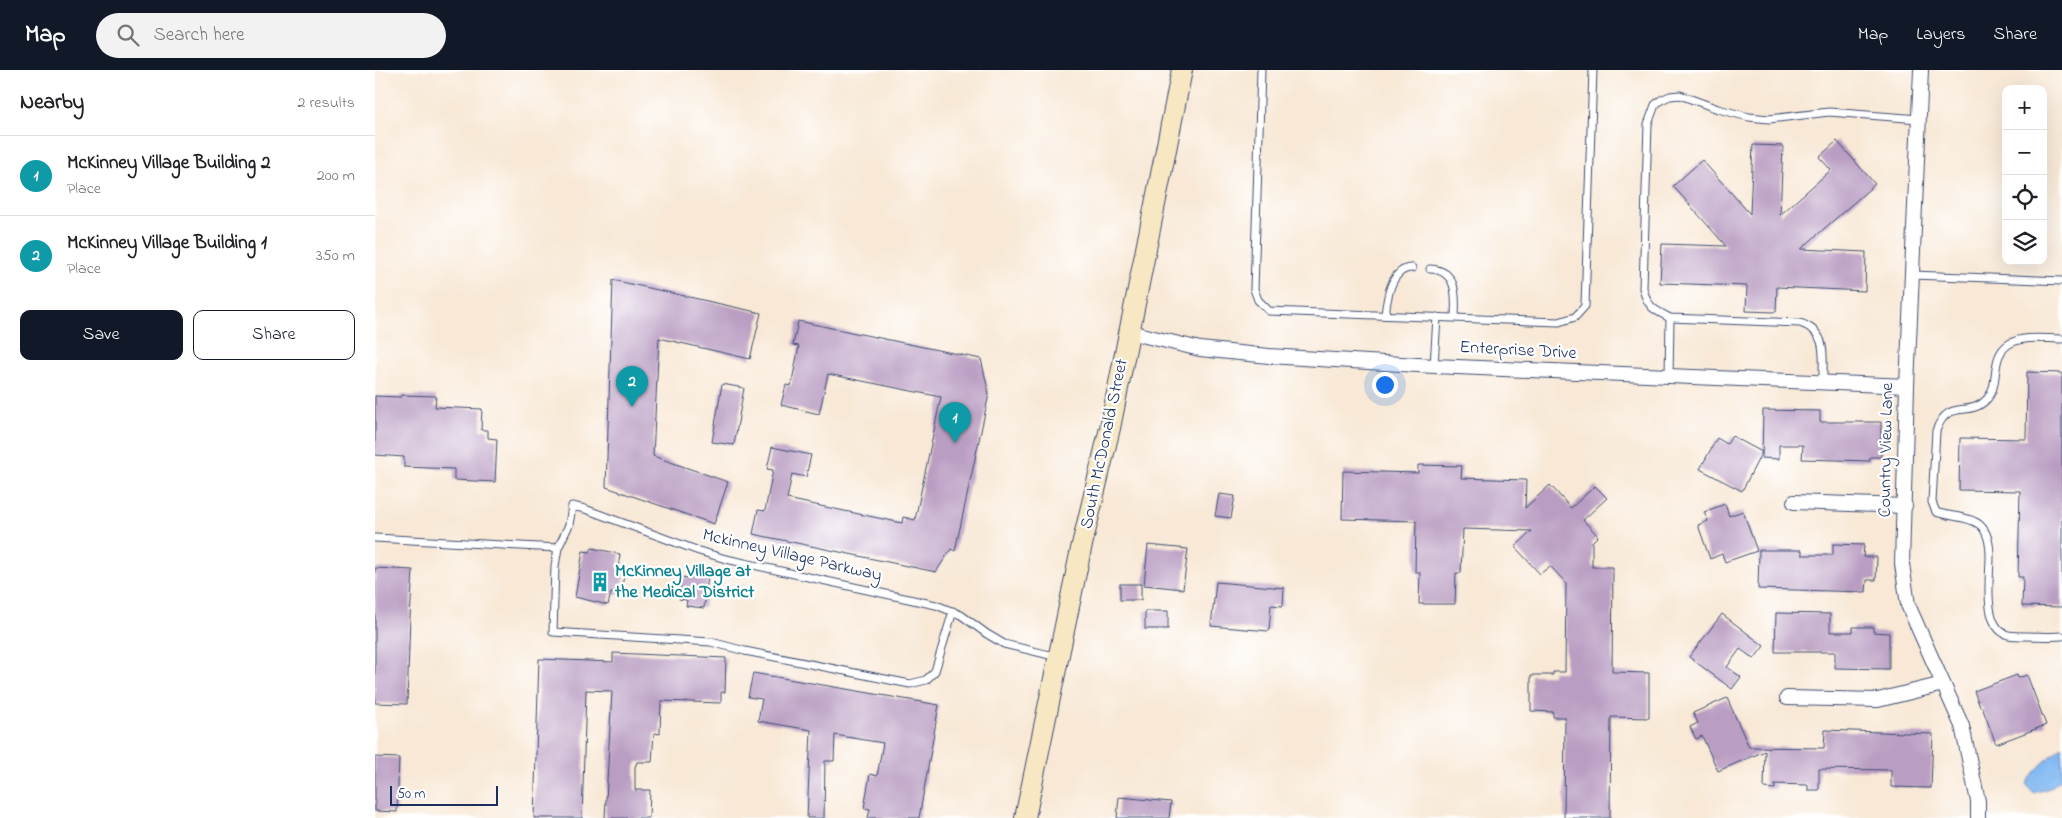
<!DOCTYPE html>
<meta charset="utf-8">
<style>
:root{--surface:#fff;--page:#f2f2f2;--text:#202124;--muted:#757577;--line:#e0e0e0;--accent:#111827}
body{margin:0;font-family:"Indie Flower",sans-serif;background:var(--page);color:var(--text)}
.controls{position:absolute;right:15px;top:15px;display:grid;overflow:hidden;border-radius:10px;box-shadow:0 5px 20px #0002}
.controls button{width:45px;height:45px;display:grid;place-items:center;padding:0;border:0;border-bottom:1px solid var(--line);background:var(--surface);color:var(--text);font:25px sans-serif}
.scale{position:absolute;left:15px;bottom:12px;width:108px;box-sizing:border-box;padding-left:5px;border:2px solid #1b2f5e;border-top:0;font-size:14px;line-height:18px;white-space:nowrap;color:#1b2f5e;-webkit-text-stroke:4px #fff;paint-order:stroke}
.you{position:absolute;left:1009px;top:314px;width:18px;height:18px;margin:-12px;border:4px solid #fff;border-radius:50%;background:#1a73e8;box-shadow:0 0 0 8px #1a73e833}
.badge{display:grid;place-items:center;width:32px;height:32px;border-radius:50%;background:var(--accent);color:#fff;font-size:16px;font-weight:700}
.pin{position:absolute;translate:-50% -41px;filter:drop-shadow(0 1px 2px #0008)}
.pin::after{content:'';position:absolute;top:26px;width:18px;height:15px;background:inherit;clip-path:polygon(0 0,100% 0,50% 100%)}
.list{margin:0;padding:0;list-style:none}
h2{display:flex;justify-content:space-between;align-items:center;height:65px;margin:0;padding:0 20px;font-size:21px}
h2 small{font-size:16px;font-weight:400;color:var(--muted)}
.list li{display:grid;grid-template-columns:32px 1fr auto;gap:15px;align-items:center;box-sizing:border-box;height:80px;padding:0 20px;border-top:1px solid var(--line)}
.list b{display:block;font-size:19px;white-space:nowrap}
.list p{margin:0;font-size:16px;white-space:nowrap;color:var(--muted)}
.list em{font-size:16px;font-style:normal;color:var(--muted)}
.actions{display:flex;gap:10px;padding:15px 20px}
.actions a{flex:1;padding:11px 0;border:1px solid var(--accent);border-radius:10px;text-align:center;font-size:18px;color:var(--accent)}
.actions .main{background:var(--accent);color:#fff}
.icon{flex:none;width:28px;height:28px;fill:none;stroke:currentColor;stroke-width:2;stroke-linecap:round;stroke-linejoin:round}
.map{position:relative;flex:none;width:1687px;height:748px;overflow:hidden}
header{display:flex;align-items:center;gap:30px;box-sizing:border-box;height:70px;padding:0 25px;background:var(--accent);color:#fff}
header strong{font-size:24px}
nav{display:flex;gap:28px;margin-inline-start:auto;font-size:18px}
.search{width:350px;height:45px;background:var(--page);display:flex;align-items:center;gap:12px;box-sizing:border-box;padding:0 18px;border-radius:28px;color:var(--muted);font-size:19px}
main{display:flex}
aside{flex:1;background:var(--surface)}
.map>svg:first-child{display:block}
</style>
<header>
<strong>Map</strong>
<div class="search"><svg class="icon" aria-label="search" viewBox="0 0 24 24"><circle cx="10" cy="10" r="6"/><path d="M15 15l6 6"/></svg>Search here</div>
<nav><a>Map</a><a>Layers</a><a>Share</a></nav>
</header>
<main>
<aside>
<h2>Nearby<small>2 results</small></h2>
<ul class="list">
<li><span class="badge" style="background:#0f9aa8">1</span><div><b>McKinney Village Building 2</b><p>Place</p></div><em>200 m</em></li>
<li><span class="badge" style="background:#0f9aa8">2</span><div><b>McKinney Village Building 1</b><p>Place</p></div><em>350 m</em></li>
</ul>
<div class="actions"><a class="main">Save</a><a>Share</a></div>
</aside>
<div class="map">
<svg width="1687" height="748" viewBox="0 0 1687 748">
<rect width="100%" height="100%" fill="#fff"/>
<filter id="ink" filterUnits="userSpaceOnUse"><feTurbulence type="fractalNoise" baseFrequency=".02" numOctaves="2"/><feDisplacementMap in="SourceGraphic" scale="10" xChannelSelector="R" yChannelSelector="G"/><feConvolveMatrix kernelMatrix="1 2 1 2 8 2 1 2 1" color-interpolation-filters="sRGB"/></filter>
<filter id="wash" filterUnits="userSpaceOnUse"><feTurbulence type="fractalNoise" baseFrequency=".0096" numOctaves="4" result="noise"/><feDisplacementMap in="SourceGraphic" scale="20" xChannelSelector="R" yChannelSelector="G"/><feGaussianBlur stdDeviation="1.12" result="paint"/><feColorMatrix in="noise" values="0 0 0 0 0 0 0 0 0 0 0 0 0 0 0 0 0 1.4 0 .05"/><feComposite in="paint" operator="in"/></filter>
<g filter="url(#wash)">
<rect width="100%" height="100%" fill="#f8e8d5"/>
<!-- water -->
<path fill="#84baf3" stroke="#5074a8" d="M1687,676V708L1675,718L1658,723L1652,715C1652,705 1678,685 1687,676Z"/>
<g id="blocks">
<!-- building -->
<g fill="#b99dc2">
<polygon points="1462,71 1500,114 1426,179 1491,182 1490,221 1402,217 1401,242 1371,241 1372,216 1285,213 1287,174 1351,176 1298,116 1327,90 1375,144 1378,75 1408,76 1405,145 1456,100 1444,87"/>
<polygon points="238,210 386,243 375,289 284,268 278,386 353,412 339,454 231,417"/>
<polygon points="423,251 606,289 614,324 580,481 576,479 561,502 378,464 383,440 390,441 398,400 392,399 397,377 436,385 431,407 417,404 412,429 527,453 528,447 540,450 566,327 453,304 444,344 406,335 411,315 416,316 424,276 418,275"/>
<polygon points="1652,302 1687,303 1687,537 1647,536 1648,507 1643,507 1645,421 1584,420 1585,368 1651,369"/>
<polygon points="347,314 369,318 359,375 337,372"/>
<polygon points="26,325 61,326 60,337 107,339 106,360 113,360 113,368 122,369 120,412 79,410 79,399 29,397 29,387 0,385 0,326 26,327"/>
<polygon points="1388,340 1445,341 1445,352 1506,352 1506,387 1495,387 1495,391 1427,389 1428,375 1404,375 1404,389 1387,388"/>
<polygon points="1357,366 1387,382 1367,421 1325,399 1342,368 1352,374"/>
<polygon points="1043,395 1087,396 1086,408 1151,410 1150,438 1175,415 1196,438 1220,416 1232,428 1208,450 1223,466 1217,472 1217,497 1238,497 1237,602 1274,603 1274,648 1236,647 1235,748 1189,748 1190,647 1178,647 1178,642 1156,641 1156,605 1178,605 1178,602 1190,602 1191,513 1175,496 1165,504 1140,477 1157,461 1088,459 1086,503 1081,503 1080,534 1044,534 1045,502 1040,502 1041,451 967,449 968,401 1043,403"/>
<polygon points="844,424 860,426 856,448 840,446"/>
<polygon points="1350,434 1354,446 1368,441 1382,481 1350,492 1347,484 1335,489 1323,455 1333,451 1329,442"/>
<polygon points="1458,474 1489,475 1488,487 1502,487 1501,510 1492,510 1491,522 1383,519 1384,480 1427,480 1427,485 1458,485"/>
<polygon points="773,475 813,479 808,519 769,515"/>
<polygon points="217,478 245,484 243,499 251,501 244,524 236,523 233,535 200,527 208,481 215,482"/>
<polygon points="0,498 38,500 35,547 32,634 0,633"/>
<polygon points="316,504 333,506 329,538 311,536 312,530 304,529 306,507 315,508"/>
<polygon points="841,512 909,518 908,536 896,535 894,561 836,556"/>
<rect x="745" y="514" width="21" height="16"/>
<rect x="770" y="541" width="23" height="18"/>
<polygon points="1401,543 1455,544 1455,562 1478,562 1478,557 1498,557 1498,562 1514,563 1514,599 1460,598 1460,582 1400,582"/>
<polygon points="1347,544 1389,576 1379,589 1365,579 1352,597 1366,607 1357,619 1314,587"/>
<polygon points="238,583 351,588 350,622 346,622 346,633 286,631 285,664 279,663 277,692 262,692 260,697 260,720 275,720 274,748 230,748 237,621 211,620 207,748 159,748 164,589 238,592"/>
<polygon points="378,603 564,635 544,748 493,748 495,739 489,738 495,704 502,706 508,673 460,665 459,691 450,691 449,748 432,748 436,660 383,651 387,629 373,627"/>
<polygon points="1642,605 1643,608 1652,605 1671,655 1621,674 1607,637 1605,637 1599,621"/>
<polygon points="1352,628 1374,677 1449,678 1450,660 1558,664 1556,718 1516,717 1516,700 1444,699 1444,720 1433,720 1433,715 1400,714 1400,719 1389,718 1390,681 1343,701 1327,666 1321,669 1315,657 1323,653 1318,643"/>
<polygon points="0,687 24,688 22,742 0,741"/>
<polygon points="744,727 796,732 794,748 742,748"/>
</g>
</g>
</g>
<g filter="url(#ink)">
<use href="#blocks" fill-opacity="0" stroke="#3c4b70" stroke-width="1"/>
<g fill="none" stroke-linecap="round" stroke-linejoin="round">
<defs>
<g id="service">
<polyline points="886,0 879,219 883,230 894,241 1184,252 1200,247 1210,236 1218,0"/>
<path d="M1055,199C1083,200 1081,227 1080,247"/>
<polyline points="1538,205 1687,211"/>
<path d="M1010,245C1012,228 1016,198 1037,198"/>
<path d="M1687,269C1672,269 1647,265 1634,274C1614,287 1626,313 1612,329C1594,349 1573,327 1561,361L1557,432L1561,442C1574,447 1595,446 1605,455C1614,463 1615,476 1615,487C1615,508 1607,557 1633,565C1639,566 1646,566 1652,566C1664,566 1675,567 1687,566"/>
<polyline points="1059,296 1062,247"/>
<polyline points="1294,307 1295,248"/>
<path d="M1448,313C1447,287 1455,263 1425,253L1295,248C1279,240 1272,237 1268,218L1273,54L1280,35L1286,30L1295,26L1305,25L1343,39L1374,47L1394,49L1454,42L1544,49"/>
<polyline points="0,468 183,478 194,455 197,436 210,439 324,481 351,489 561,535 586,545 612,564 629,574 683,587"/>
<polyline points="183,478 180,496 178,562 336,572 370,581 535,614 551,610 560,601 578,541"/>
</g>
<g id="minor">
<polyline points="1546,0 1532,316 1527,494 1533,535 1587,656 1603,731 1603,748"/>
<polyline points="754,262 825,279 894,286 1059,296 1532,316"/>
<polyline points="1419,432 1530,436"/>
<polyline points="1412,628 1503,630 1568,614"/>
</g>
<polyline id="secondary" points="650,748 706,479 735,358 807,0"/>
</defs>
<!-- service casing -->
<use href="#service" stroke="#3c4b70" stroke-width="9"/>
<!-- minor casing -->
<use href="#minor" stroke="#3c4b70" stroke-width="16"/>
<!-- secondary casing -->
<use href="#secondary" stroke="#3c4b70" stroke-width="22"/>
<!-- service -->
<use href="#service" stroke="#fff" stroke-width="7"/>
<!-- minor -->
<use href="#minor" stroke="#fff" stroke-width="14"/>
<!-- secondary -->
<use href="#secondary" stroke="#f8e7c3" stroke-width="20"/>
</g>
</g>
<!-- icons -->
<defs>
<symbol id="building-bare" viewBox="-9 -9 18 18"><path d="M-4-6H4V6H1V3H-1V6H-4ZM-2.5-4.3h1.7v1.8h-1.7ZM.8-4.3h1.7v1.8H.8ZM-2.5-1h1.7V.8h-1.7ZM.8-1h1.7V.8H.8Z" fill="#0f9aa8" stroke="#fff" stroke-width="2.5" paint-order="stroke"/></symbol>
</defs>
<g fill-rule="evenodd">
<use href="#building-bare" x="211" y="498" width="28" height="28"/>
</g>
<g text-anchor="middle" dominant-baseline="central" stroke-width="4.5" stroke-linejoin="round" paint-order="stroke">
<!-- street labels -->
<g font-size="18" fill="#1b2f5e" stroke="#fff">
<text transform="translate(1143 281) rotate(3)">Enterprise Drive</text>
<text transform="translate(730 374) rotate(-78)">South McDonald Street</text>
<text transform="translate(1512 380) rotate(-89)">Country View Lane</text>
<text transform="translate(417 486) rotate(13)">Mckinney Village Parkway</text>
</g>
<!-- culture labels -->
<g font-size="18" font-weight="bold" fill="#0d838f" stroke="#fff" text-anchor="start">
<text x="240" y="502">McKinney Village at<tspan x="240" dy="21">the Medical District</tspan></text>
</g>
</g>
</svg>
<div class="controls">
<button>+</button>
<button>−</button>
<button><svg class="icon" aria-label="locate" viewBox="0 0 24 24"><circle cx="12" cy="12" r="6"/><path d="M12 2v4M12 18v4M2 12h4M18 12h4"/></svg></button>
<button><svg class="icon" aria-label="layers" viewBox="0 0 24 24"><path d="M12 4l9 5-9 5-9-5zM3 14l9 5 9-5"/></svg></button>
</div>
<div class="scale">50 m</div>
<div class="you"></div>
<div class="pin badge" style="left:580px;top:373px;background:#0f9aa8">1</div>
<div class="pin badge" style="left:257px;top:337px;background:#0f9aa8">2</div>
</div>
</main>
